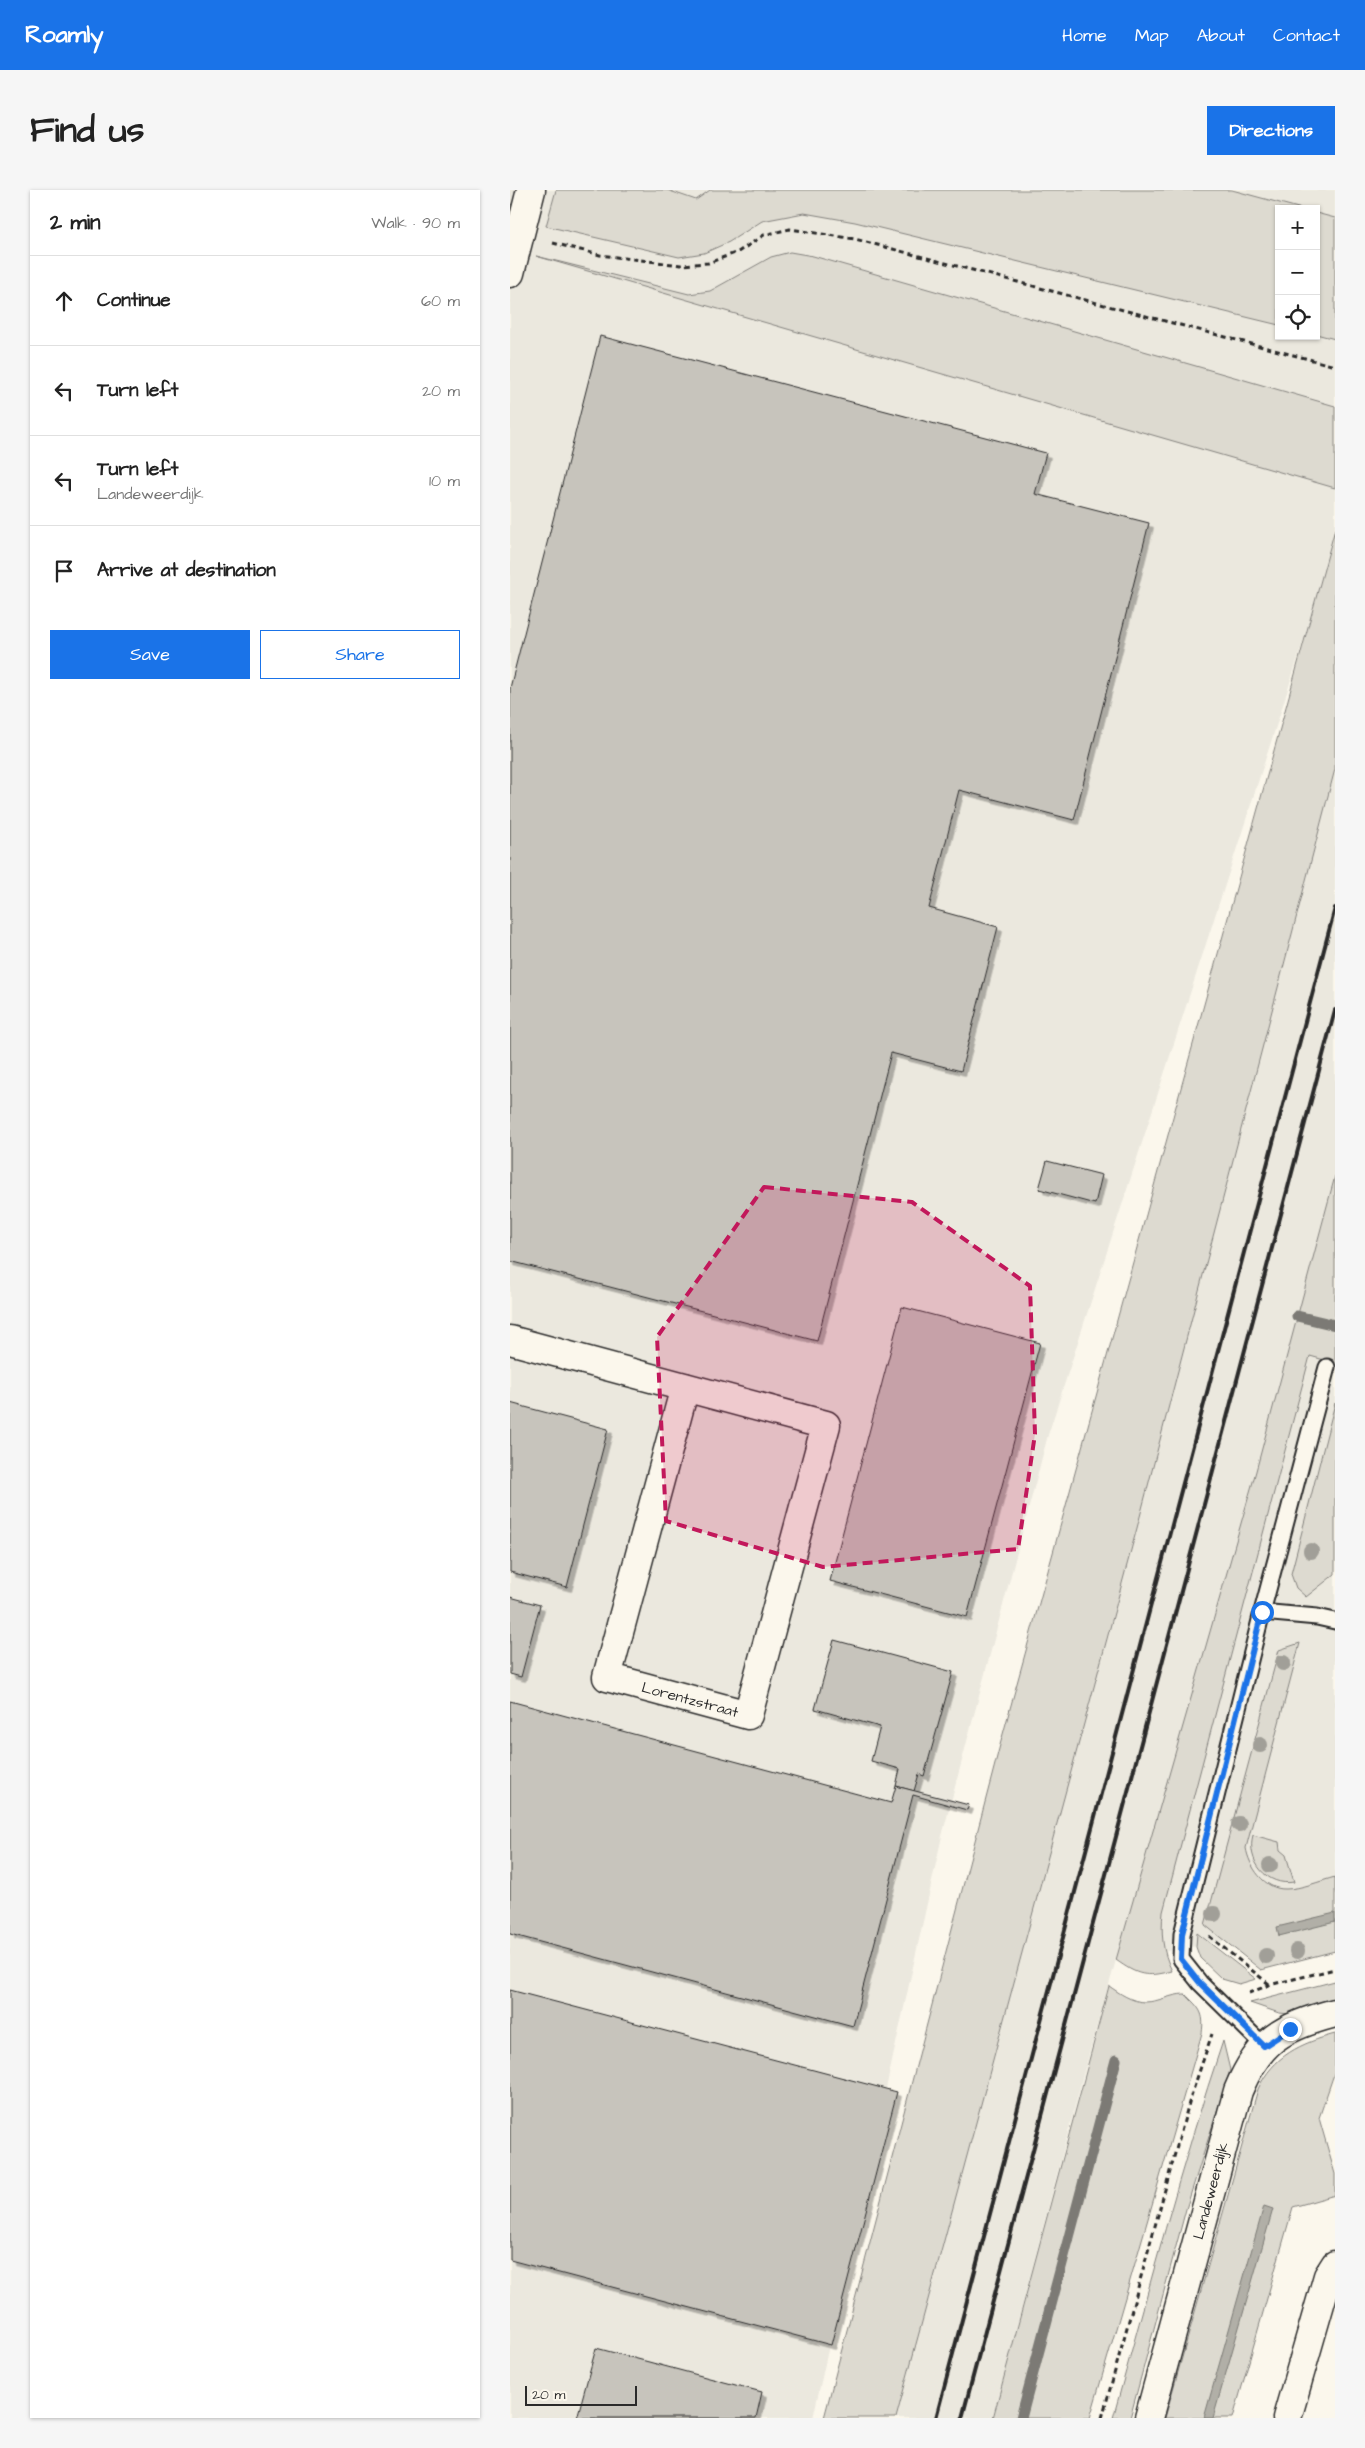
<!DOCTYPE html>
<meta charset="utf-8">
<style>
:root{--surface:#fff;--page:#f6f6f6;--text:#222;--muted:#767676;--line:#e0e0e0;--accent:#1a73e8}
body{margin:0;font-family:"Architects Daughter",sans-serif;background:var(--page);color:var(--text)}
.controls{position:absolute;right:15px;top:15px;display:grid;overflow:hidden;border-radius:0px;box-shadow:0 1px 4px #0004}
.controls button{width:45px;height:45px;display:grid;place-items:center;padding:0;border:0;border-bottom:1px solid var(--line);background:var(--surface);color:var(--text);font:25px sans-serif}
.scale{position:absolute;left:15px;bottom:12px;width:112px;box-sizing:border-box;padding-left:5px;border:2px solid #2b2b2b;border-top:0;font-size:14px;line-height:18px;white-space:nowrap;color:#2b2b2b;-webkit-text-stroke:4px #fbf7ec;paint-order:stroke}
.stop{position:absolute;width:15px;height:15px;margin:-11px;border:4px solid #1a73e8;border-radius:50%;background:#fff}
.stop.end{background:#1a73e8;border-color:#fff;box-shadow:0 1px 5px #0008}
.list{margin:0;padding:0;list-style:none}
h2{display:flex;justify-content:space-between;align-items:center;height:65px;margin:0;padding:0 20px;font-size:21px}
h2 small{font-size:16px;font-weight:400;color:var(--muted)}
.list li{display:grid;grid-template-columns:32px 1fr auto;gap:15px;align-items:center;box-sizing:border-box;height:90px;padding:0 20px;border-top:1px solid var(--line)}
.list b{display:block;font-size:19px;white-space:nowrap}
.list p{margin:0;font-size:16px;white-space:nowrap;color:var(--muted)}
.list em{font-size:16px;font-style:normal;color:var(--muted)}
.actions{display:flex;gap:10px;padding:15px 20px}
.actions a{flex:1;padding:11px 0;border:1px solid var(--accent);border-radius:0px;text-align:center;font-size:18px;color:var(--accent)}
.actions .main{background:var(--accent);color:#fff}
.icon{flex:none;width:28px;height:28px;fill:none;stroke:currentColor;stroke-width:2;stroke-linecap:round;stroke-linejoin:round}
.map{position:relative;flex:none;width:825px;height:2228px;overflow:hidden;border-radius:0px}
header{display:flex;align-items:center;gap:30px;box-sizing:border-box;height:70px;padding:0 25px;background:var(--accent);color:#fff}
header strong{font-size:24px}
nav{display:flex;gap:28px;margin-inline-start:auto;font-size:18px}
.intro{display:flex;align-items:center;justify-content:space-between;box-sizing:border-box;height:120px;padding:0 30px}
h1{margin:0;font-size:35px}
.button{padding:12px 22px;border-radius:0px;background:var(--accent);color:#fff;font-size:18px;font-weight:700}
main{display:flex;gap:30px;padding:0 30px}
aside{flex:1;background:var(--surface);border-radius:0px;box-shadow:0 1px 4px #0004}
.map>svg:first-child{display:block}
</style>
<header>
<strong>Roamly</strong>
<nav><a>Home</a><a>Map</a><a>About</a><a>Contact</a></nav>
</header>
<div class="intro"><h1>Find us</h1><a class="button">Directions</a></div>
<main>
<aside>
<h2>2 min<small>Walk · 90 m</small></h2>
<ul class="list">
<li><svg class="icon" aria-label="ahead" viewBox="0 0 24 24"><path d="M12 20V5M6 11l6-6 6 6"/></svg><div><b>Continue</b></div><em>60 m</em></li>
<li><svg class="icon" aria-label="left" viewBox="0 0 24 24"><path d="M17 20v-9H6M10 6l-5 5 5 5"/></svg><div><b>Turn left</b></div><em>20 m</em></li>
<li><svg class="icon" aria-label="left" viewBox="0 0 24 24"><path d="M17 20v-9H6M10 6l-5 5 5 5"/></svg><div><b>Turn left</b><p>Landeweerdijk</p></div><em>10 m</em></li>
<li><svg class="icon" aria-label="arrive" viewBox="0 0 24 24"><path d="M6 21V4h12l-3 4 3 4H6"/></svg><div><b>Arrive at destination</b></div></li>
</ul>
<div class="actions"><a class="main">Save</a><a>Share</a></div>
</aside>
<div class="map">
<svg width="825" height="2228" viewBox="0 0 825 2228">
<defs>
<filter id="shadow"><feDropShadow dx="4.5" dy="4.5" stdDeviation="0" flood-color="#0004"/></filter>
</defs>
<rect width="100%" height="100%" fill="#fbf7ec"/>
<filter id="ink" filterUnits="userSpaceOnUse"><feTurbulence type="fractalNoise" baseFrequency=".02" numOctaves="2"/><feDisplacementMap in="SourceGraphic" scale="10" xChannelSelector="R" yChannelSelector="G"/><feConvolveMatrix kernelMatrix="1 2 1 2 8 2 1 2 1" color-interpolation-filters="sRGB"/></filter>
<g filter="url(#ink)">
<!-- built -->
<g fill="#ebe8de" fill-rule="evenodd">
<path d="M0,0H825V353L538,1245L432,1646L303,2228H0ZM769,19H806V146H769Z"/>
<polygon points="825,579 825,1728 768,1742 606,1770 573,1886 483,2228 386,2228 627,1338"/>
</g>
<!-- green -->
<g fill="#dddad0" stroke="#84827e">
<polygon points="46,0 157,0 186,10 200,0 722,0 792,19 769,19 769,135 345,32 294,23 252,31 219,52 194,63 169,67 36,36"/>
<polygon points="806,23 825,28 825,149 806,144"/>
<polygon points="280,62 303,66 825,216 825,298 26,66 179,104 200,101 261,67"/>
<polygon points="825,339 825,579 627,1338 386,2228 314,2228 490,1555"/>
<path d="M825,986V1173L800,1166L653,1722C651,1743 652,1761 662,1781C636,1788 627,1785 606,1770L746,1281Z"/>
<polygon points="825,1213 825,1384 796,1407 786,1398 781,1384"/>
<path d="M790,1453L736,1658C739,1676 754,1700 776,1699C791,1699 810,1691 825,1687V1761L751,1780L695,1735L769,1460Z"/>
<path d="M743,1645L769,1652L770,1660L776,1665L784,1692C757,1697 736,1671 743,1645Z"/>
<polygon points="687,1743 746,1789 729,1794 712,1789 690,1768 686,1757"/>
<polygon points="825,1791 825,1809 793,1818 781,1824 769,1823 740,1813"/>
<path d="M599,1796C609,1803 622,1812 635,1812C649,1812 661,1804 675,1804C689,1818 695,1822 692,1843L580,2228H483Z"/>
<path d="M825,1844V1881L809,1928L825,1984V2005L783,2017L723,2228H655L748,1899C763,1866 791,1853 825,1844Z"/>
<path d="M713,1851L720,1880L676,2019L620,2228H603C638,2102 671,1975 713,1851Z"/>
</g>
<!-- water -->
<g fill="#b1afa7" stroke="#7b7a75">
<polygon points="825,1723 825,1732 769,1746 767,1737"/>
<polygon points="754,2016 763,2019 703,2228 694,2228"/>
</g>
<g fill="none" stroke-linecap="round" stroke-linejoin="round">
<!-- stream -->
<g stroke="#7b7a75" stroke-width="11">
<polyline points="787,1126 825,1135"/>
<polyline points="511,2228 606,1870"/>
</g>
</g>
<!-- building -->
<g fill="#c7c4bc" stroke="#2b2b2b" filter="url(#shadow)">
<polygon points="90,146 536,263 525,304 639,333 564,630 449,600 419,718 488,737 451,881 381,863 307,1151 0,1071 0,498"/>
<polygon points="537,971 592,985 585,1014 529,999"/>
<polygon points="392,1117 530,1153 457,1427 320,1391"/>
<polygon points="0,1213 98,1239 57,1397 0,1382"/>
<polygon points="0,1407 30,1415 11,1487 0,1484"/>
<polygon points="324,1450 443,1482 414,1586 409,1584 404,1601 386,1596 390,1579 361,1571 370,1537 305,1519"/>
<polygon points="0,1511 381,1613 386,1596 459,1615 457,1620 403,1605 343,1836 0,1744"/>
<polygon points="0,1800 387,1902 321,2155 0,2070"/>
<polygon points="86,2158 252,2202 246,2228 67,2228"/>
</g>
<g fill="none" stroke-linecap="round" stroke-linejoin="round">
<defs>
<g id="lane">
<polyline points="752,1422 817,1177"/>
<polyline points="753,1855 690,1793 671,1769 672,1744 752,1422 807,1427 825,1431"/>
</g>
<g id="street">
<polyline points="0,83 21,0"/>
<polyline points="0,1150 316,1235 238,1525 97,1487 175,1197"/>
<polyline points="777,2228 818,2086 825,2075"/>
</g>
<path id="secondary" d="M639,2228L728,1901C749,1850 772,1837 825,1823"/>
</defs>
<!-- lane casing -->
<use href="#lane" stroke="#2b2b2b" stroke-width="19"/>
<!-- street casing -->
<use href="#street" stroke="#2b2b2b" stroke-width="31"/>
<!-- secondary casing -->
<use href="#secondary" stroke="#2b2b2b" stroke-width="31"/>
<!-- path -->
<g stroke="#2b2b2b" stroke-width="3" stroke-dasharray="5 4" stroke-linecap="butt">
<polyline points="43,53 90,65 171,75 198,73 228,62 254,45 280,39 345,49 825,176"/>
<polyline points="699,1746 759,1794"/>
<polyline points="739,1803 759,1795 825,1779"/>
<polyline points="592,2228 680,1909 702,1844"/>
</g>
<!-- lane -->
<use href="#lane" stroke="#fbf7ec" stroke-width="15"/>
<!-- street -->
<use href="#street" stroke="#fbf7ec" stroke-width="28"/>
<!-- secondary -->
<use href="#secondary" stroke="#fbf7ec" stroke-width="28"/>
<!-- rail -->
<g stroke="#2b2b2b" stroke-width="4">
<polyline points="426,2228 825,718"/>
<polyline points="452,2228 825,820"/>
</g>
</g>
<!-- trees -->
<g fill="#a19f98">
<circle cx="801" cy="1361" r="8"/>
<circle cx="773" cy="1473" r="8"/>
<circle cx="750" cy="1555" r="8"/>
<circle cx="729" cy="1634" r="8"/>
<circle cx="760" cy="1675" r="8"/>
<circle cx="704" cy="1724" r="8"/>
<circle cx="787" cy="1761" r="8"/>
<circle cx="756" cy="1766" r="8"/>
</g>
</g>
<g fill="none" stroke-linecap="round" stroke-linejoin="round" filter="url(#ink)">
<!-- route -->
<polyline stroke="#1a73e8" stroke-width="6" points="752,1422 672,1744 671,1769 690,1793 754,1856 780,1839"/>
</g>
<!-- marked area -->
<path fill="#c2185b" fill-opacity="0.2" stroke="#c2185b" stroke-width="4" stroke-dasharray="10 6" stroke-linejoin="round" d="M254,997L402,1012L520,1096L525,1244L508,1359L313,1377L156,1331L147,1147Z"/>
<g text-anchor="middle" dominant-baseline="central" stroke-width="4" stroke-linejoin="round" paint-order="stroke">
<!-- street labels -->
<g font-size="15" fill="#2b2b2b" stroke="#fbf7ec">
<text transform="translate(180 1510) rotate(15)">Lorentzstraat</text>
<text transform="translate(701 2001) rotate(-75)">Landeweerdijk</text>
</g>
</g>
</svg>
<div class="controls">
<button>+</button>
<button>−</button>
<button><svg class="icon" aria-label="locate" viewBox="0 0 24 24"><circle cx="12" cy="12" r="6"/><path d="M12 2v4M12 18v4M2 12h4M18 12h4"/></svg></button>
</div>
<div class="scale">20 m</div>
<div class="stop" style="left:752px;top:1422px"></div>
<div class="stop end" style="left:780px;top:1839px"></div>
</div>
</main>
